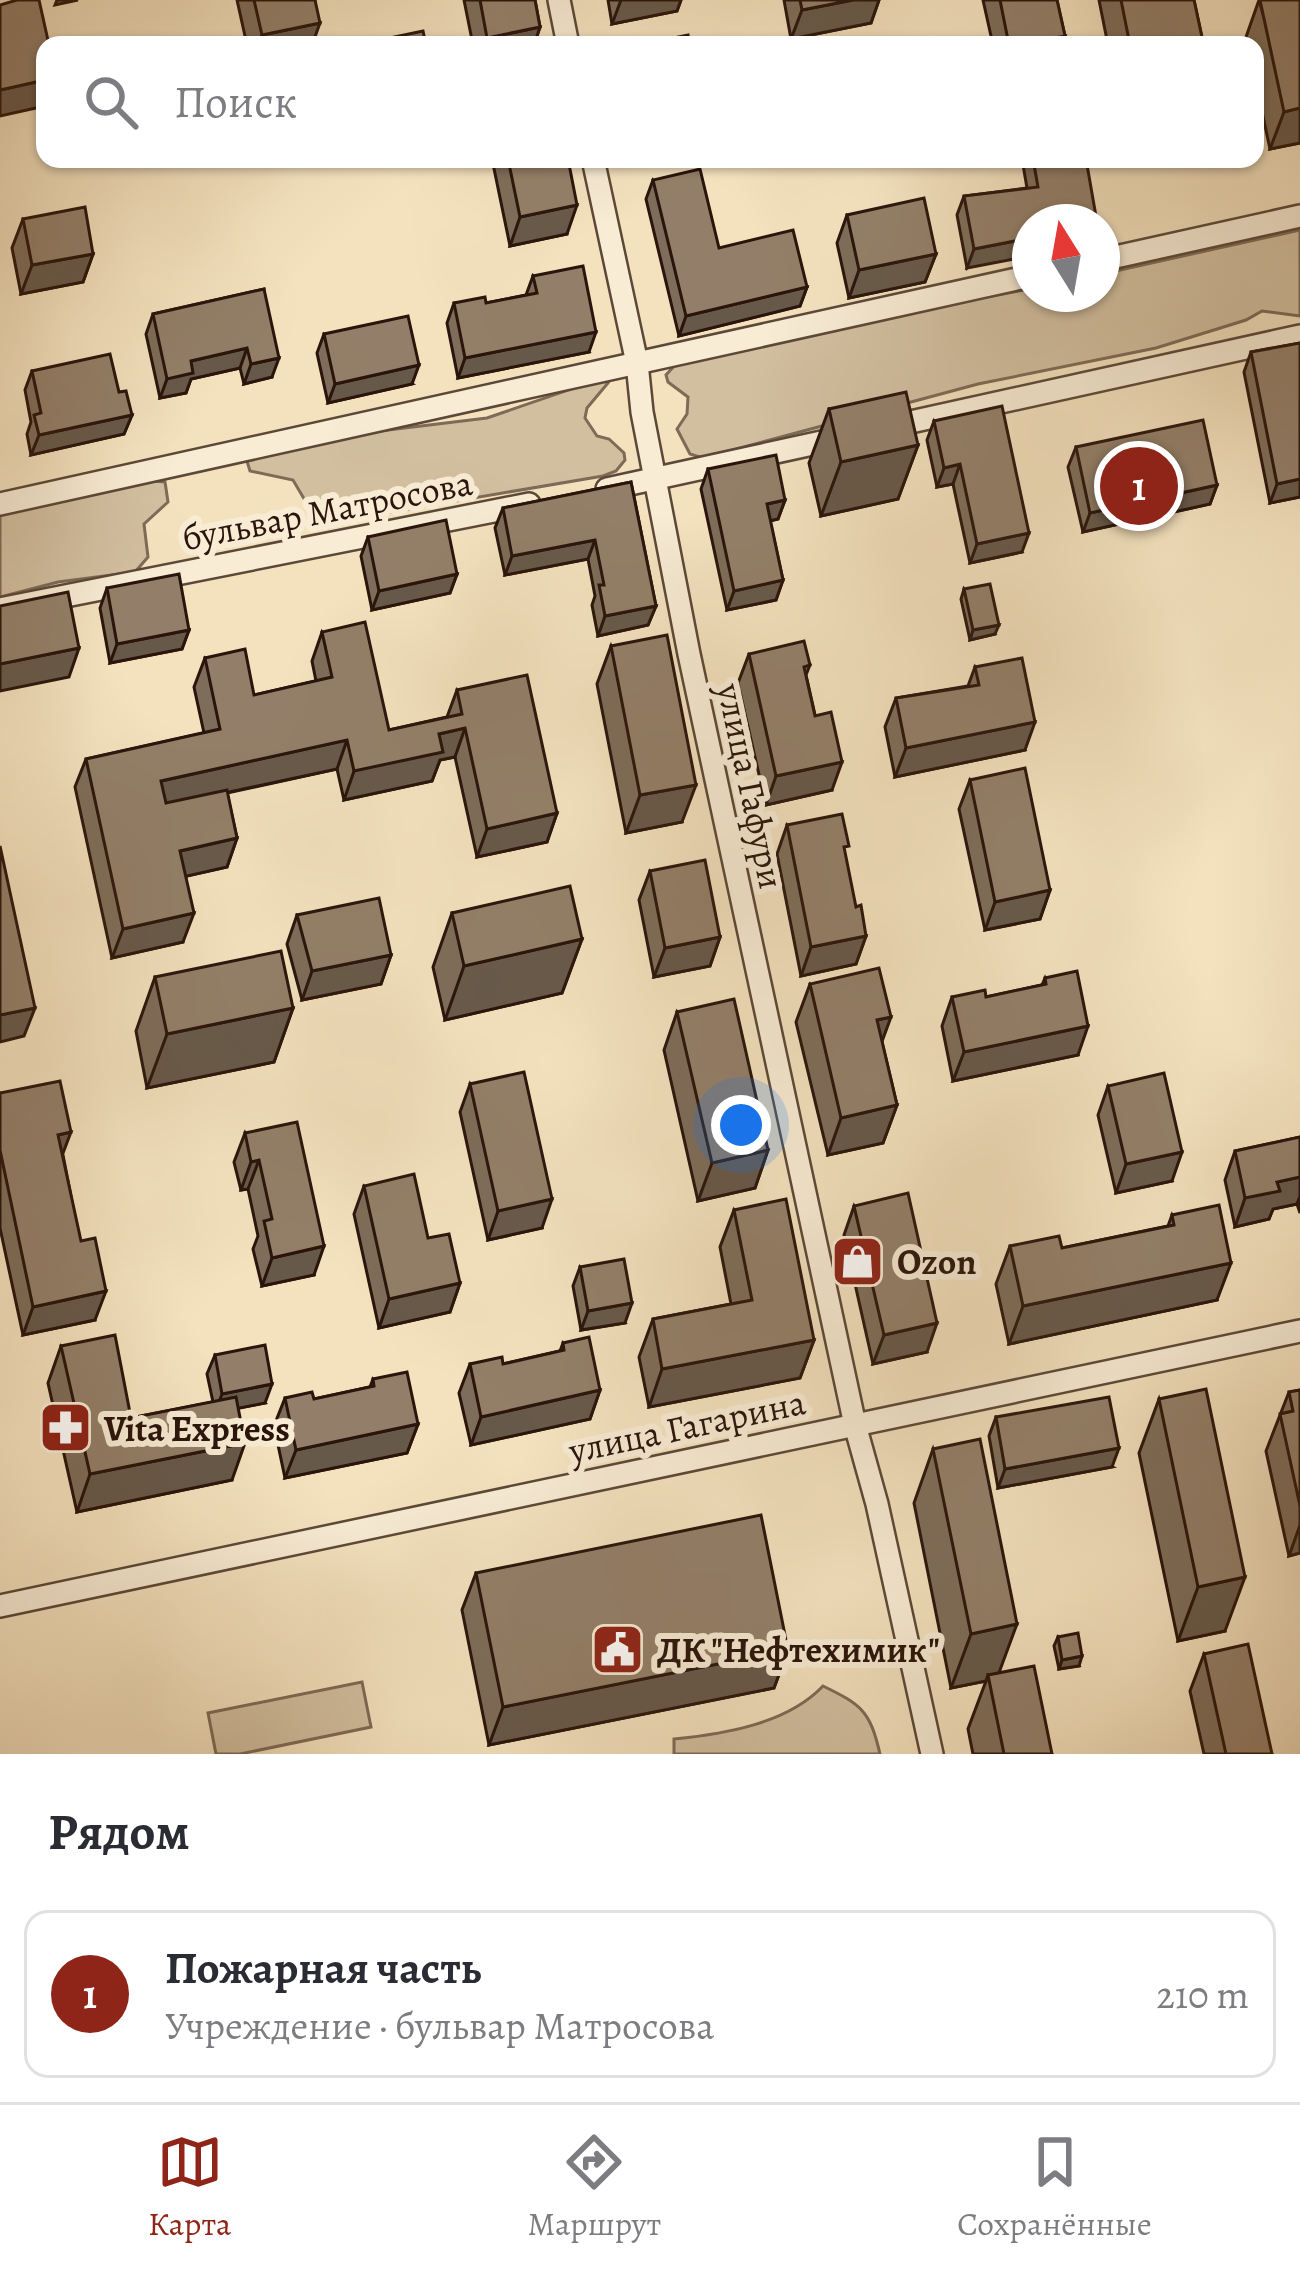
<!DOCTYPE html>
<html lang="ru">
<meta charset="utf-8">
<style>
:root{--surface:#fff;--page:#f7f7f7;--text:#2b2b33;--muted:#7c7c81;--line:#e1e1e2;--accent:#8f2418}
body{margin:0;font-family:Alegreya,serif;background:var(--page);color:var(--text)}
.compass{position:absolute;left:1012px;top:204px;width:108px;height:108px;border-radius:50%;background:var(--surface);box-shadow:0 3px 9px #0004;rotate:349deg}
.you{position:absolute;left:741px;top:1125px;width:42px;height:42px;margin:-30px;border:9px solid #fff;border-radius:50%;background:#1a73e8;box-shadow:0 0 0 18px #1a73e833}
.badge{display:grid;place-items:center;width:78px;height:78px;border-radius:50%;background:var(--accent);color:#fff;font-size:39px;font-weight:700}
.pin{position:absolute;translate:-50% -50%;border:6px solid #fff;box-shadow:0 3px 12px #0006}
.list{margin:0;padding:0;list-style:none}
h2{display:flex;justify-content:space-between;align-items:center;height:156px;margin:0;padding:0 48px;font-size:51px}
h2 small{font-size:39px;font-weight:400;color:var(--muted)}
.list li{display:grid;grid-template-columns:78px 1fr auto;gap:36px;align-items:center;box-sizing:border-box;height:168px;margin:0 24px 24px;padding:0 24px;border:3px solid var(--line);border-radius:24px}
.list b{display:block;font-size:45px;white-space:nowrap}
.list p{margin:0;font-size:39px;white-space:nowrap;color:var(--muted)}
.list em{font-size:39px;font-style:normal;color:var(--muted)}
.icon{flex:none;width:66px;height:66px;fill:none;stroke:currentColor;stroke-width:2;stroke-linecap:round;stroke-linejoin:round}
.map{position:relative;flex:none;width:1300px;height:1754px;overflow:hidden}
.search{position:absolute;background:var(--surface);box-shadow:0 3px 9px #0004;left:36px;right:36px;top:36px;height:132px;display:flex;align-items:center;gap:30px;box-sizing:border-box;padding:0 42px;border-radius:24px;color:var(--muted);font-size:45px}
.sheet{height:348px;background:var(--surface)}
nav{display:flex;justify-content:space-around;align-items:center;box-sizing:border-box;height:168px;border-top:3px solid var(--line);background:var(--surface);font-size:33px;color:var(--muted)}
nav a{display:grid;justify-items:center;gap:6px}
nav .on{color:var(--accent)}
.map>svg:first-child{display:block}
</style>
<div class="map">
<svg width="1300" height="1754" viewBox="0 0 1300 1754">
<rect width="100%" height="100%" fill="#f4e2bf"/>
<filter id="stains"><feTurbulence type="fractalNoise" baseFrequency=".00167" numOctaves="4"/><feColorMatrix values="0 0 0 0 .2 0 0 0 0 .09 0 0 0 0 .02 0 0 0 .5 -.17"/></filter>
<radialGradient id="worn" r=".72"><stop offset=".6" stop-color="#630" stop-opacity="0"/><stop offset="1" stop-color="#630" stop-opacity=".3"/></radialGradient>
<!-- green -->
<g fill="#d2bfa0" stroke="#7e6a56" stroke-width="3">
<polygon points="1300,230 1300,316 1262,311 1246,320 1156,348 978,384 703,458 690,454 677,429 687,414 688,397 668,382 666,375 676,364 905,312 1030,289 1030,294 1102,294 1102,274"/>
<polygon points="600,379 608,383 587,408 585,418 597,436 609,439 624,453 625,460 616,471 603,476 344,520 313,514 293,480 250,471 246,458 322,438 487,418"/>
<polygon points="154,481 165,482 168,502 144,524 148,557 135,572 58,582 0,597 0,515"/>
<polygon points="362,1682 371,1727 240,1754 216,1754 208,1713"/>
<path d="M823,1686C862,1705 870,1711 880,1754H674V1739C724,1734 787,1724 823,1686Z"/>
</g>
<g fill="none" stroke-linecap="round" stroke-linejoin="round">
<defs>
<g id="minor">
<polyline points="559,0 568,45"/>
<polyline points="593,159 637,363 642,412 689,654 855,1425 877,1504 932,1754"/>
<polyline points="1102,260 1300,216"/>
<polyline points="888,427 1300,336"/>
<polyline points="607,489 840,438"/>
<polyline points="0,504 1030,276"/>
<polyline points="0,609 529,504"/>
<polyline points="0,1606 1300,1331"/>
</g>
</defs>
<!-- minor casing -->
<use href="#minor" stroke="#5c4838" stroke-width="26"/>
<!-- minor -->
<use href="#minor" stroke="#f8ecd5" stroke-width="21"/>
</g>
<!-- wall -->
<g fill="#7e6d5a" stroke="#2a140b" stroke-width="3">
<polygon points="237,0 315,0 312,45 247,45"/>
<polygon points="464,0 535,0 540,27 534,45 473,45"/>
<polygon points="608,0 681,0 677,11 612,24"/>
<polygon points="784,0 879,0 871,23 791,39"/>
<polygon points="983,0 1057,0 1065,36 1061,45 993,45"/>
<polygon points="1099,0 1194,0 1203,42 1202,45 1108,45"/>
<polygon points="1259,0 1300,143 1270,149 1255,79 1255,45 1248,45 1246,37"/>
<polygon points="492,159 568,159 567,234 510,246"/>
<polygon points="1022,159 1086,159 967,268 957,215 964,196 1027,188"/>
<polygon points="653,180 719,248 807,287 800,306 679,336 646,199"/>
<polygon points="847,215 936,254 925,282 849,298 837,243"/>
<polygon points="23,219 93,254 83,282 21,294 12,248"/>
<polygon points="533,276 589,352 458,378 447,323 454,303 486,303 526,295"/>
<polygon points="264,289 272,377 244,384 240,368 191,379 186,393 160,398 146,334 153,314"/>
<polygon points="324,334 412,384 328,403 317,353"/>
<polygon points="1300,343 1300,497 1270,503 1244,372 1251,352"/>
<polygon points="32,371 119,392 132,415 124,434 31,455 27,434 31,422 25,390"/>
<polygon points="829,409 918,445 898,499 821,516 809,463"/>
<polygon points="934,421 1022,552 970,563 953,484 937,487 927,440"/>
<polygon points="1076,447 1217,485 1210,504 1083,532 1068,467"/>
<polygon points="708,469 785,500 778,519 770,521 783,580 776,600 727,610 701,489"/>
<polygon points="631,482 656,606 648,625 598,636 592,605 595,596 588,559 505,575 495,528 503,508"/>
<polygon points="368,537 457,574 450,593 372,610 361,556"/>
<polygon points="107,588 189,630 182,649 110,663 100,608"/>
<polygon points="964,589 995,634 970,640 961,599"/>
<polygon points="322,632 389,730 447,717 457,690 557,813 547,842 477,857 455,757 440,760 432,781 344,800 337,769 227,793 237,838 227,867 186,876 183,942 112,958 75,787 86,759 204,733 194,687 205,658 254,695 316,681 312,661"/>
<polygon points="611,646 682,822 626,833 597,684"/>
<polygon points="749,654 810,665 806,675 832,790 766,805 738,683"/>
<polygon points="975,667 1025,750 895,777 885,727 896,698 968,686"/>
<polygon points="970,780 1050,890 1040,919 985,930 959,809"/>
<polygon points="787,825 856,907 866,936 856,964 801,976 777,854"/>
<polygon points="650,871 720,937 710,966 654,977 639,900"/>
<polygon points="452,913 582,939 562,993 445,1020 433,967"/>
<polygon points="297,915 391,955 381,984 302,1000 287,944"/>
<polygon points="155,977 293,1008 274,1062 147,1088 136,1031"/>
<polygon points="1045,978 1078,1055 953,1081 942,1026 952,997 986,997 1042,985"/>
<polygon points="810,984 882,1042 897,1105 883,1143 828,1155 796,1022"/>
<polygon points="677,1012 768,1150 755,1188 698,1201 664,1050"/>
<polygon points="470,1084 542,1228 488,1240 460,1112"/>
<polygon points="1108,1086 1172,1181 1116,1193 1098,1115"/>
<polygon points="0,1093 63,1155 95,1320 23,1335 0,1228"/>
<polygon points="245,1133 314,1275 262,1286 253,1249 258,1236 248,1189 241,1190 234,1162"/>
<polygon points="1300,1137 1300,1213 1297,1204 1273,1209 1269,1219 1235,1227 1225,1180 1235,1151"/>
<polygon points="364,1186 428,1238 460,1283 450,1312 379,1328 354,1214"/>
<polygon points="854,1206 927,1352 873,1364 844,1235"/>
<polygon points="734,1210 814,1340 800,1378 649,1407 639,1357 653,1319 731,1304 720,1247"/>
<polygon points="1172,1215 1217,1300 1009,1344 996,1284 1010,1246 1062,1248 1168,1226"/>
<polygon points="580,1267 625,1323 581,1330 573,1286"/>
<polygon points="563,1343 600,1390 590,1419 471,1445 459,1393 470,1364 503,1364 560,1351"/>
<polygon points="61,1346 131,1418 213,1402 207,1374 215,1355 265,1403 238,1408 232,1480 77,1512 48,1383"/>
<polygon points="373,1379 418,1424 407,1453 285,1478 274,1426 285,1398 314,1399 370,1387"/>
<polygon points="1300,1390 1300,1553 1289,1556 1266,1451 1289,1392"/>
<polygon points="1159,1399 1225,1631 1178,1641 1139,1453"/>
<polygon points="996,1417 1112,1467 998,1488 989,1436"/>
<polygon points="933,1449 1000,1672 1052,1754 973,1754 968,1729 986,1681 951,1688 914,1503"/>
<polygon points="476,1573 788,1650 774,1688 489,1745 462,1610"/>
<polygon points="1058,1637 1079,1666 1059,1669 1054,1646"/>
<polygon points="1204,1654 1272,1754 1204,1754 1190,1691"/>
</g>
<!-- shaded-wall -->
<g fill="#67594a" stroke="#2a140b" stroke-width="3">
<polygon points="57,0 78,0 55,5"/>
<polygon points="621,0 681,0 677,11 612,24"/>
<polygon points="853,0 879,0 871,23 791,39 802,10"/>
<polygon points="320,23 312,45 258,45 262,35"/>
<polygon points="540,27 534,45 485,45 487,38"/>
<polygon points="1065,36 1061,45 1020,45"/>
<polygon points="45,80 45,106 0,116 0,90"/>
<polygon points="1300,108 1300,143 1270,149 1284,112"/>
<polygon points="577,205 567,234 510,246 520,217"/>
<polygon points="1030,238 1030,256 967,268 974,249"/>
<polygon points="93,254 83,282 21,294 32,265"/>
<polygon points="936,254 925,282 849,298 859,270"/>
<polygon points="807,287 800,306 679,336 686,316"/>
<polygon points="596,332 589,352 458,378 465,358"/>
<polygon points="247,348 240,368 191,379 186,393 160,398 167,379 191,361"/>
<polygon points="279,358 272,377 244,384 251,364"/>
<polygon points="419,365 412,384 328,403 335,384"/>
<polygon points="132,415 124,434 31,455 39,435"/>
<polygon points="918,445 898,499 821,516 841,462"/>
<polygon points="960,464 953,484 937,487 944,468"/>
<polygon points="1300,479 1300,497 1270,503 1277,484"/>
<polygon points="1217,485 1210,504 1083,532 1090,513"/>
<polygon points="785,500 778,519 760,523 767,504"/>
<polygon points="1029,533 1022,552 970,563 977,544"/>
<polygon points="595,540 588,559 505,575 512,556"/>
<polygon points="457,574 450,593 372,610 379,591"/>
<polygon points="783,580 776,600 727,610 734,591"/>
<polygon points="656,606 648,625 598,636 605,616"/>
<polygon points="999,625 995,634 970,640 973,630"/>
<polygon points="189,630 182,649 110,663 117,644"/>
<polygon points="79,648 69,677 0,691 0,664"/>
<polygon points="1035,722 1025,750 895,777 906,748"/>
<polygon points="465,728 455,757 440,760 432,781 344,800 354,771 439,734"/>
<polygon points="347,740 337,769 150,809 161,781"/>
<polygon points="842,762 832,790 766,805 776,776"/>
<polygon points="696,785 682,822 626,833 640,795"/>
<polygon points="557,813 547,842 477,857 487,829"/>
<polygon points="237,838 227,867 170,880 180,851"/>
<polygon points="1050,890 1040,919 985,930 995,902"/>
<polygon points="194,913 183,942 112,958 123,929"/>
<polygon points="866,936 856,964 801,976 811,947"/>
<polygon points="720,937 710,966 654,977 665,948"/>
<polygon points="582,939 562,993 445,1020 464,966"/>
<polygon points="391,955 381,984 302,1000 312,971"/>
<polygon points="35,1008 24,1036 0,1042 0,1015"/>
<polygon points="293,1008 274,1062 147,1088 167,1034"/>
<polygon points="891,1017 877,1055 877,1020"/>
<polygon points="1088,1026 1078,1055 953,1081 964,1052"/>
<polygon points="897,1105 883,1143 828,1155 841,1118"/>
<polygon points="71,1132 60,1161 58,1135"/>
<polygon points="768,1150 755,1188 698,1201 712,1163"/>
<polygon points="1182,1152 1172,1181 1116,1193 1126,1164"/>
<polygon points="259,1160 248,1189 241,1190 251,1162"/>
<polygon points="1300,1177 1300,1196 1297,1204 1273,1209 1269,1219 1235,1227 1245,1198 1277,1182"/>
<polygon points="552,1199 542,1228 488,1240 498,1211"/>
<polygon points="324,1246 314,1275 262,1286 272,1258"/>
<polygon points="1231,1263 1217,1300 1009,1344 1023,1306"/>
<polygon points="460,1283 450,1312 379,1328 389,1299"/>
<polygon points="106,1291 95,1320 23,1335 33,1307"/>
<polygon points="632,1303 625,1323 581,1330 588,1311"/>
<polygon points="937,1323 927,1352 873,1364 884,1335"/>
<polygon points="814,1340 800,1378 649,1407 662,1369"/>
<polygon points="272,1384 265,1403 215,1413 222,1394"/>
<polygon points="600,1390 590,1419 471,1445 481,1417"/>
<polygon points="418,1424 407,1453 285,1478 296,1450"/>
<polygon points="245,1443 232,1480 77,1512 90,1474"/>
<polygon points="1119,1448 1112,1467 998,1488 1005,1469"/>
<polygon points="1300,1525 1300,1553 1289,1556"/>
<polygon points="1245,1577 1225,1631 1178,1641 1198,1587"/>
<polygon points="1017,1624 997,1678 988,1675 986,1681 951,1688 971,1634"/>
<polygon points="788,1650 774,1688 489,1745 503,1707"/>
<polygon points="1082,1656 1079,1666 1059,1669 1062,1660"/>
</g>
<!-- building -->
<g fill="#937f69" stroke="#2a140b" stroke-width="3">
<polygon points="17,0 39,0 49,45 45,45 45,80 0,90 0,5"/>
<polygon points="254,0 315,0 320,23 262,35"/>
<polygon points="480,0 535,0 540,27 487,38"/>
<polygon points="800,0 853,0 802,10"/>
<polygon points="1000,0 1057,0 1065,36 1020,45 1009,45"/>
<polygon points="1121,0 1194,0 1203,42 1187,45 1130,45"/>
<polygon points="1260,0 1300,0 1300,108 1284,112"/>
<polygon points="423,31 426,45 356,45"/>
<polygon points="688,35 690,45 640,45"/>
<polygon points="508,159 568,159 577,205 520,217"/>
<polygon points="1033,159 1086,159 1097,222 1030,222 1030,238 974,249 964,196 1038,187"/>
<polygon points="700,169 719,248 793,230 807,287 686,316 653,180"/>
<polygon points="924,198 936,254 859,270 847,215"/>
<polygon points="85,207 93,254 32,265 23,219"/>
<polygon points="583,266 596,332 465,358 454,303 485,297 486,303 537,293 533,276"/>
<polygon points="264,289 279,358 251,364 247,348 191,361 193,373 167,379 153,314"/>
<polygon points="408,316 419,365 335,384 324,334"/>
<polygon points="1300,343 1300,479 1277,484 1251,352"/>
<polygon points="110,354 119,392 126,391 132,415 39,435 34,415 41,413 32,371"/>
<polygon points="906,392 918,445 841,462 829,409"/>
<polygon points="1002,406 1029,533 977,544 960,464 944,468 934,421"/>
<polygon points="1203,420 1217,485 1090,513 1076,447"/>
<polygon points="776,455 785,500 767,504 783,580 734,591 708,469"/>
<polygon points="631,482 656,606 605,616 599,585 604,585 595,540 512,556 503,508"/>
<polygon points="446,520 457,574 379,591 368,537"/>
<polygon points="179,574 189,630 117,644 107,588"/>
<polygon points="990,584 999,625 973,630 964,589"/>
<polygon points="68,592 79,648 0,664 0,606"/>
<polygon points="365,622 389,730 462,714 457,690 527,675 557,813 487,829 465,728 439,734 443,752 354,771 347,740 161,781 166,803 227,790 237,838 180,851 194,913 123,929 86,759 220,729 205,658 245,649 254,695 332,677 322,632"/>
<polygon points="667,635 696,785 640,795 611,646"/>
<polygon points="804,641 810,665 804,667 815,716 831,712 842,762 776,776 749,654"/>
<polygon points="1022,658 1035,722 906,748 896,698 979,685 975,667"/>
<polygon points="1025,768 1050,890 995,902 970,780"/>
<polygon points="842,814 849,846 844,847 856,907 861,905 866,936 811,947 787,825"/>
<polygon points="0,846 35,1008 0,1015"/>
<polygon points="705,860 720,937 665,948 650,871"/>
<polygon points="570,886 582,939 464,966 452,913"/>
<polygon points="379,898 391,955 312,971 297,915"/>
<polygon points="281,951 293,1008 167,1034 155,977"/>
<polygon points="879,968 891,1017 877,1020 897,1105 841,1118 810,984"/>
<polygon points="1077,971 1088,1026 964,1052 952,997 985,990 986,997 1046,984 1045,978"/>
<polygon points="734,999 768,1150 712,1163 677,1012"/>
<polygon points="524,1072 552,1199 498,1211 470,1084"/>
<polygon points="1164,1073 1182,1152 1126,1164 1108,1086"/>
<polygon points="60,1081 71,1132 58,1135 81,1241 95,1238 106,1291 33,1307 0,1150 0,1093"/>
<polygon points="297,1122 324,1246 272,1258 264,1221 272,1219 259,1160 251,1162 245,1133"/>
<polygon points="1300,1137 1300,1177 1277,1182 1280,1191 1245,1198 1235,1151"/>
<polygon points="414,1174 428,1238 449,1234 460,1283 389,1299 364,1186"/>
<polygon points="908,1193 937,1323 884,1335 854,1206"/>
<polygon points="786,1199 814,1340 662,1369 653,1319 752,1300 734,1210"/>
<polygon points="1219,1205 1231,1263 1023,1306 1010,1246 1059,1236 1062,1248 1174,1225 1172,1215"/>
<polygon points="624,1259 632,1303 588,1311 580,1267"/>
<polygon points="115,1335 131,1418 236,1397 245,1443 90,1474 61,1346"/>
<polygon points="589,1337 600,1390 481,1417 470,1364 502,1357 503,1364 564,1350 563,1343"/>
<polygon points="265,1345 272,1384 222,1394 215,1355"/>
<polygon points="407,1372 418,1424 296,1450 285,1398 312,1392 314,1399 374,1386 373,1379"/>
<polygon points="1206,1389 1245,1577 1198,1587 1159,1399"/>
<polygon points="1300,1390 1300,1506 1280,1414 1293,1411 1289,1392"/>
<polygon points="1109,1397 1119,1448 1005,1469 996,1417"/>
<polygon points="980,1439 1017,1624 971,1634 933,1449"/>
<polygon points="761,1515 788,1650 503,1707 476,1573"/>
<polygon points="1078,1633 1082,1656 1062,1660 1058,1637"/>
<polygon points="1248,1644 1272,1754 1226,1754 1204,1654"/>
<polygon points="1034,1666 1052,1754 1004,1754 988,1675"/>
</g>
<!-- icons -->
<defs>
<symbol id="shop-square" viewBox="-11 -11 22 22"><rect x="-9" y="-9" width="18" height="18" rx="4" fill="#8f2418" stroke="#f8ecd5"/><path d="M-5-2.5h2.3a2.7 3.5 0 0 1 5.4 0H5L5.5 6h-11ZM-1.5-2.5h3a1.5 2.3 0 0 0-3 0Z" fill="#fff"/></symbol>
<symbol id="pharmacy-square" viewBox="-11 -11 22 22"><rect x="-9" y="-9" width="18" height="18" rx="4" fill="#8f2418" stroke="#f8ecd5"/><path d="M-2-6h4v4h4v4h-4v4h-4v-4h-4v-4h4Z" fill="#fff"/></symbol>
<symbol id="civic-square" viewBox="-11 -11 22 22"><rect x="-9" y="-9" width="18" height="18" rx="4" fill="#8f2418" stroke="#f8ecd5"/><path d="M-.6-6.5H3V-4.5H.6V-3L4-1V1h2V6H-6V1h2V-1L-.6-3ZM-1.2 2.5V6h2.4V2.5Z" fill="#fff"/></symbol>
</defs>
<g fill-rule="evenodd">
<use href="#shop-square" x="828" y="1232" width="59" height="59"/>
<use href="#pharmacy-square" x="36" y="1398" width="59" height="59"/>
<use href="#civic-square" x="588" y="1620" width="59" height="59"/>
</g>
<g text-anchor="middle" dominant-baseline="central" stroke-width="12" stroke-linejoin="round" paint-order="stroke">
<!-- street labels -->
<g font-size="36" fill="#2a140b" stroke="#f8ecd5">
<text transform="translate(327 510) rotate(-11)">бульвар Матросова</text>
<text transform="translate(751 786) rotate(78)">улица Гафури</text>
<text transform="translate(687 1426) rotate(-12)">улица Гагарина</text>
</g>
<!-- poi labels -->
<g font-size="36" font-weight="bold" fill="#2a140b" stroke="#f8ecd5" text-anchor="start">
<text x="897" y="1261">Ozon</text>
<text x="104" y="1428">Vita Express</text>
<text x="657" y="1649">ДК "Нефтехимик"</text>
</g>
</g>
<rect width="100%" height="100%" filter="url(#stains)"/>
<rect width="100%" height="100%" fill="url(#worn)"/>
</svg>
<svg class="compass" viewBox="-18 -18 36 36"><path d="M0-13l5 13h-10z" fill="#e53935"/><path d="M0 13l5-13h-10z" fill="#7c7c81"/></svg>
<div class="you"></div>
<div class="pin badge" style="left:1139px;top:486px">1</div>
<div class="search"><svg class="icon" aria-label="search" viewBox="0 0 24 24"><circle cx="10" cy="10" r="6"/><path d="M15 15l6 6"/></svg>Поиск</div>
</div>
<section class="sheet">
<h2>Рядом<small></small></h2>
<ul class="list">
<li><span class="badge">1</span><div><b>Пожарная часть</b><p>Учреждение · бульвар Матросова</p></div><em>210 m</em></li>
</ul>
</section>
<nav>
<a class="on"><svg class="icon" aria-label="map" viewBox="0 0 24 24"><path d="M3 6l6-2 6 2 6-2v14l-6 2-6-2-6 2zM9 4v14M15 6v14"/></svg>Карта</a>
<a><svg class="icon" aria-label="directions" viewBox="0 0 24 24"><path d="M12 3l9 9-9 9-9-9zM9 14v-3h6M13 9l2 2-2 2"/></svg>Маршрут</a>
<a><svg class="icon" aria-label="saved" viewBox="0 0 24 24"><path d="M7 4h10v16l-5-4-5 4z"/></svg>Сохранённые</a>
</nav>
